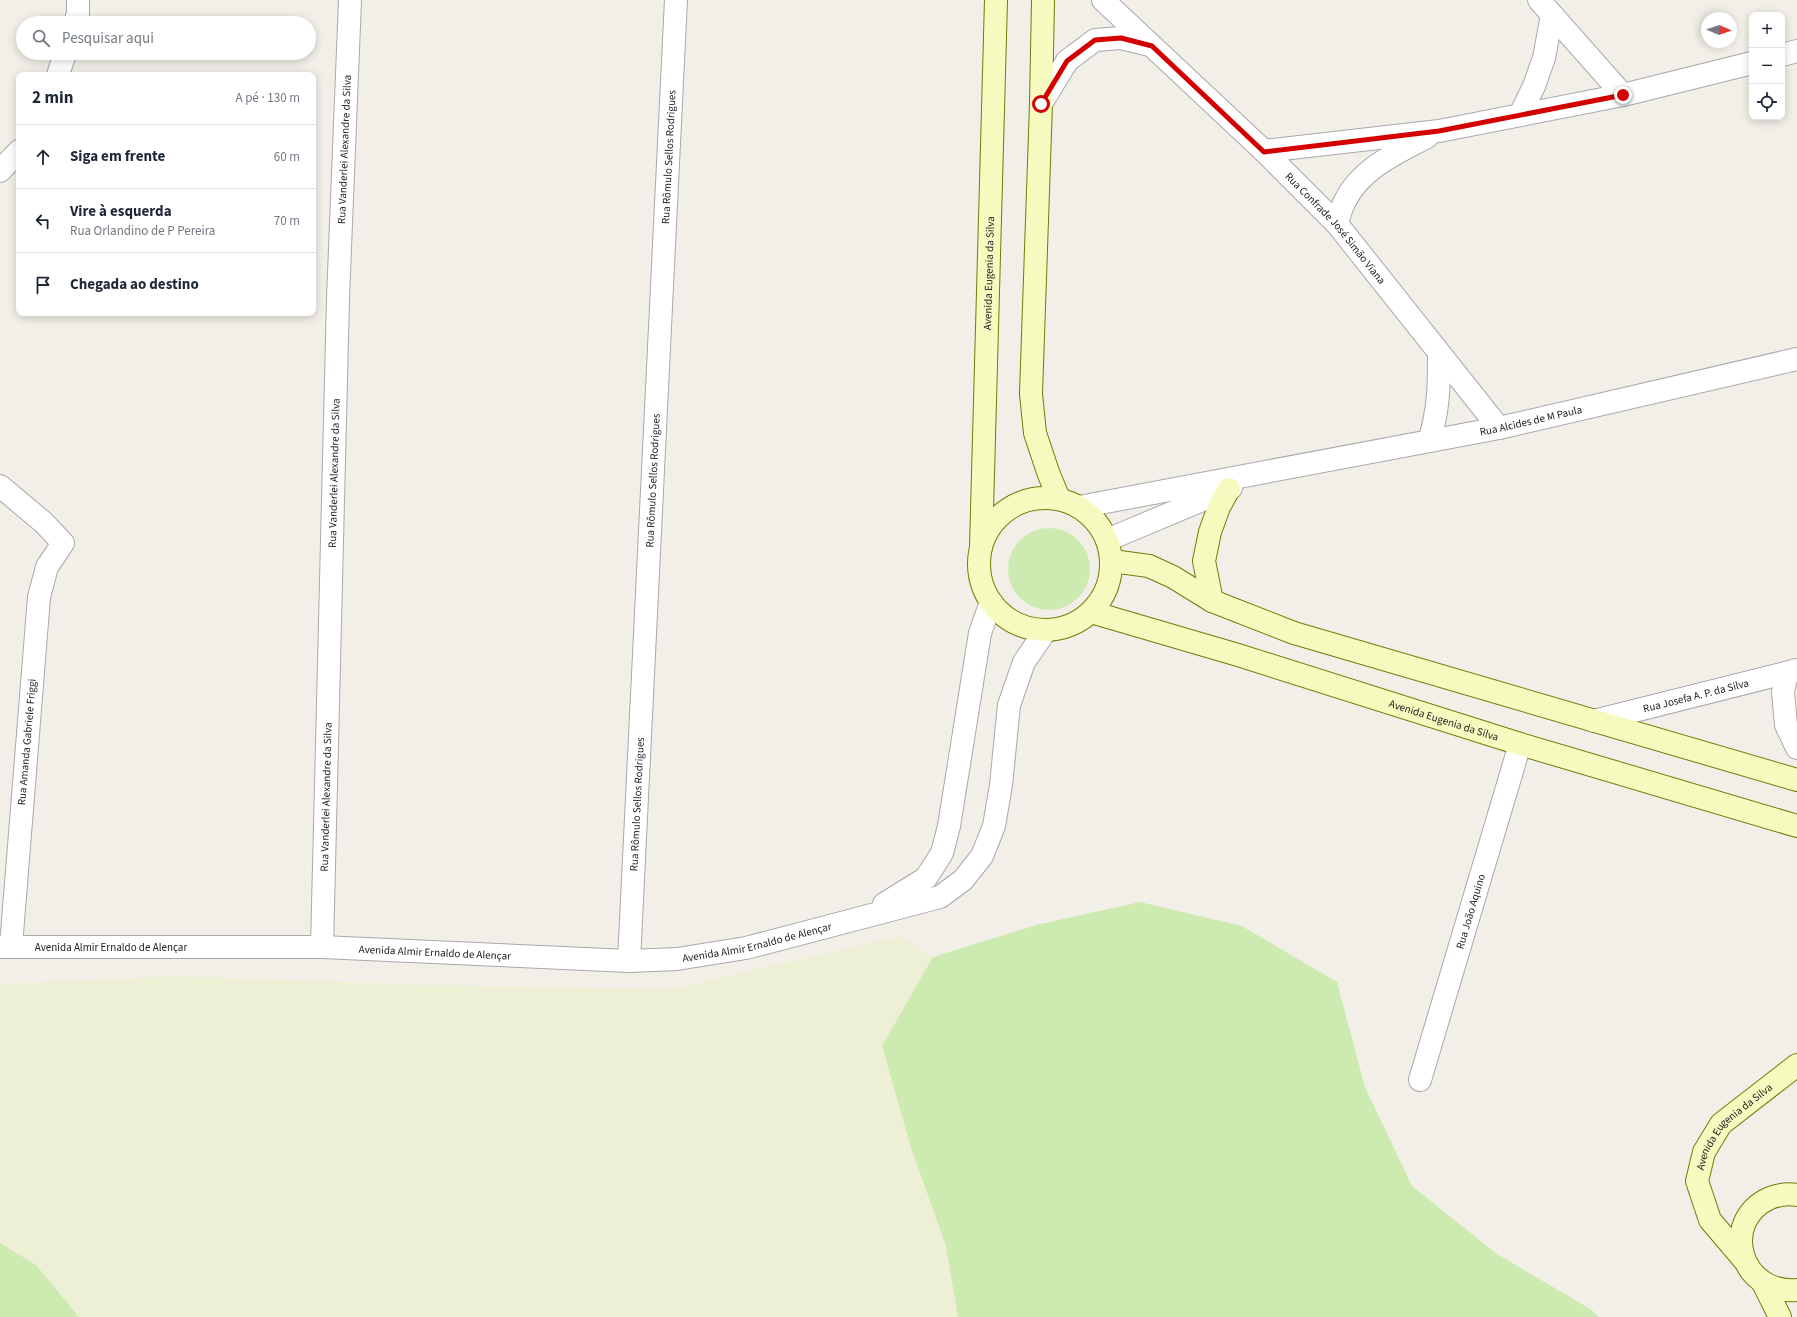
<!DOCTYPE html>
<html lang="pt">
<meta charset="utf-8">
<style>
:root{--surface:#fff;--page:#f6f6f7;--text:#1f2937;--muted:#747a83;--line:#e0e1e3}
body{margin:0;font-family:"Source Sans 3",sans-serif;background:var(--page);color:var(--text)}
.controls{position:absolute;right:12px;top:12px;display:grid;overflow:hidden;border-radius:8px;box-shadow:0 2px 10px #0003}
.controls button{width:36px;height:36px;display:grid;place-items:center;padding:0;border:0;border-bottom:1px solid var(--line);background:var(--surface);color:var(--text);font:20px sans-serif}
.compass{position:absolute;left:1701px;top:12px;width:36px;height:36px;border-radius:50%;background:var(--surface);box-shadow:0 2px 10px #0003;rotate:92deg}
.stop{position:absolute;width:12px;height:12px;margin:-9px;border:3px solid #d40000;border-radius:50%;background:#fff}
.stop.end{background:#d40000;border-color:#fff;box-shadow:0 1px 4px #0008}
.list{margin:0;padding:0;list-style:none}
h2{display:flex;justify-content:space-between;align-items:center;height:52px;margin:0;padding:0 16px;font-size:17px}
h2 small{font-size:13px;font-weight:400;color:var(--muted)}
.list li{display:grid;grid-template-columns:26px 1fr auto;gap:12px;align-items:center;box-sizing:border-box;height:64px;padding:0 16px;border-top:1px solid var(--line)}
.list b{display:block;font-size:15px;white-space:nowrap}
.list p{margin:0;font-size:13px;white-space:nowrap;color:var(--muted)}
.list em{font-size:13px;font-style:normal;color:var(--muted)}
.icon{flex:none;width:22px;height:22px;fill:none;stroke:currentColor;stroke-width:2;stroke-linecap:round;stroke-linejoin:round}
.map{position:relative;flex:none;width:1797px;height:1317px;overflow:hidden}
.search{position:absolute;background:var(--surface);box-shadow:0 2px 10px #0003;left:16px;top:16px;width:300px;height:44px;display:flex;align-items:center;gap:10px;box-sizing:border-box;padding:0 14px;border-radius:22px;color:var(--muted);font-size:15px}
.panel{position:absolute;background:var(--surface);box-shadow:0 2px 10px #0003;left:16px;top:72px;width:300px;height:244px;border-radius:8px}
.map>svg:first-child{display:block}
</style>
<div class="map">
<svg width="1797" height="1317" viewBox="0 0 1797 1317">
<rect width="100%" height="100%" fill="#f2efe9"/>
<!-- farmland -->
<polygon fill="#eef0d5" points="901,936 933,957 882,1046 911,1148 946,1246 958,1317 79,1317 36,1265 0,1243 0,984 176,976 426,985 671,989"/>
<!-- grass -->
<g fill="#cdebb0">
<circle cx="1049" cy="569" r="41"/>
<polygon points="1140,902 1242,926 1337,982 1365,1087 1412,1186 1497,1254 1592,1310 1598,1317 958,1317 946,1246 911,1148 882,1046 933,957 1036,925"/>
<polygon points="0,1243 36,1265 79,1317 0,1317"/>
</g>
<g fill="none" stroke-linecap="round" stroke-linejoin="round">
<defs>
<g id="street">
<path id="s1" d="M1103,0L1264,151L1337,224L1499,428"/>
<polyline points="1539,0 1623,95"/>
<polyline points="75,23 78,13 78,0"/>
<polyline points="1782,55 1797,51"/>
<polyline points="58,75 65,53"/>
<polyline points="1041,104 1067,61 1095,40 1121,38 1150,45"/>
<polyline points="1520,115 1534,86 1544,58 1552,15"/>
<polyline points="1264,151 1439,131 1623,95 1752,63"/>
<polyline points="0,171 19,151"/>
<path d="M1337,224C1339,217 1341,208 1345,201C1361,168 1397,153 1427,137"/>
<path d="M1429,441C1439,410 1439,385 1439,353"/>
<polyline points="0,486 43,522 63,543 47,567 39,597 11,946"/>
<path id="s2" d="M1079,507L1499,428L1797,359"/>
<polyline points="1107,540 1231,488"/>
<polyline points="1787,673 1783,692 1786,725 1797,748"/>
<path id="s3" d="M1594,721L1797,670"/>
<polyline points="884,904 926,878 942,853 949,826 980,633 991,602"/>
<path id="s4" d="M0,947H322L629,961L677,959L746,948L940,897L963,880L982,856L994,826L1001,785L1009,705L1024,662L1046,630"/>
<path id="s5" d="M322,947L338,298L350,0"/>
<path id="s6" d="M629,961L676,0"/>
<path id="s7" d="M1420,1080L1520,744"/>
</g>
<g id="secondary">
<polyline points="1043,0 1041,104 1031,394 1035,433 1048,472 1059,499"/>
<circle cx="1045" cy="564" r="66"/>
<path id="s8" d="M981,547L996,0"/>
<polyline points="1112,561 1149,566 1173,577 1212,601 1294,633 1797,780"/>
<polyline points="1212,601 1204,561 1210,532 1219,507 1229,489"/>
<path id="s9" d="M1091,612L1238,655L1520,744L1797,826"/>
<path d="M1797,1195C1788,1193 1778,1195 1770,1198C1719,1221 1740,1295 1797,1290"/>
<path id="s10" d="M1744,1260L1710,1220L1697,1181L1704,1152L1721,1124L1797,1065"/>
<polyline points="1763,1283 1780,1317"/>
</g>
</defs>
<!-- street casing -->
<use href="#street" stroke="#a9a9a9" stroke-width="24"/>
<!-- secondary casing -->
<use href="#secondary" stroke="#707d05" stroke-width="24"/>
<!-- street -->
<use href="#street" stroke="#fff" stroke-width="22"/>
<!-- secondary -->
<use href="#secondary" stroke="#f7fabf" stroke-width="22"/>
</g>
<g fill="none" stroke-linecap="round" stroke-linejoin="round">
<!-- route -->
<polyline stroke="#d40000" stroke-width="5" points="1041,104 1067,61 1095,40 1121,38 1152,46 1264,152 1439,131 1623,95"/>
</g>
<g text-anchor="middle" dominant-baseline="central" stroke-width="3" stroke-linejoin="round" paint-order="stroke">
<!-- street labels -->
<g font-size="11" fill="#222" stroke="#fff">
<text stroke="none"><textPath href="#s5" startOffset="798">Rua Vanderlei Alexandre da Silva</textPath></text>
<text stroke="none"><textPath href="#s6" startOffset="805">Rua Rômulo Sellos Rodrigues</textPath></text>
<text stroke="none"><textPath href="#s1" startOffset="326">Rua Confrade José Simão Viana</textPath></text>
<text stroke="none"><textPath href="#s8" startOffset="274">Avenida Eugenia da Silva</textPath></text>
<text stroke="none"><textPath href="#s2" startOffset="460">Rua Alcides de M Paula</textPath></text>
<text stroke="none"><textPath href="#s5" startOffset="474">Rua Vanderlei Alexandre da Silva</textPath></text>
<text stroke="none"><textPath href="#s6" startOffset="481">Rua Rômulo Sellos Rodrigues</textPath></text>
<text stroke="none"><textPath href="#s3" startOffset="105">Rua Josefa A. P. da Silva</textPath></text>
<text stroke="none"><textPath href="#s9" startOffset="369">Avenida Eugenia da Silva</textPath></text>
<text transform="translate(27 742) rotate(-85)">Rua Amanda Gabriele Friggi</text>
<text stroke="none"><textPath href="#s5" startOffset="150">Rua Vanderlei Alexandre da Silva</textPath></text>
<text stroke="none"><textPath href="#s6" startOffset="157">Rua Rômulo Sellos Rodrigues</textPath></text>
<text stroke="none"><textPath href="#s7" startOffset="176">Rua João Aquino</textPath></text>
<text stroke="none"><textPath href="#s4" startOffset="759">Avenida Almir Ernaldo de Alençar</textPath></text>
<text stroke="none"><textPath href="#s4" startOffset="111">Avenida Almir Ernaldo de Alençar</textPath></text>
<text stroke="none"><textPath href="#s4" startOffset="435">Avenida Almir Ernaldo de Alençar</textPath></text>
<text stroke="none"><textPath href="#s10" startOffset="162">Avenida Eugenia da Silva</textPath></text>
</g>
</g>
</svg>
<div class="controls">
<button>+</button>
<button>−</button>
<button><svg class="icon" aria-label="locate" viewBox="0 0 24 24"><circle cx="12" cy="12" r="6"/><path d="M12 2v4M12 18v4M2 12h4M18 12h4"/></svg></button>
</div>
<svg class="compass" viewBox="-18 -18 36 36"><path d="M0-13l5 13h-10z" fill="#e53935"/><path d="M0 13l5-13h-10z" fill="#747a83"/></svg>
<div class="stop" style="left:1041px;top:104px"></div>
<div class="stop end" style="left:1623px;top:95px"></div>
<div class="search"><svg class="icon" aria-label="search" viewBox="0 0 24 24"><circle cx="10" cy="10" r="6"/><path d="M15 15l6 6"/></svg>Pesquisar aqui</div>
<section class="panel">
<h2>2 min<small>A pé · 130 m</small></h2>
<ul class="list">
<li><svg class="icon" aria-label="ahead" viewBox="0 0 24 24"><path d="M12 20V5M6 11l6-6 6 6"/></svg><div><b>Siga em frente</b></div><em>60 m</em></li>
<li><svg class="icon" aria-label="left" viewBox="0 0 24 24"><path d="M17 20v-9H6M10 6l-5 5 5 5"/></svg><div><b>Vire à esquerda</b><p>Rua Orlandino de P Pereira</p></div><em>70 m</em></li>
<li><svg class="icon" aria-label="arrive" viewBox="0 0 24 24"><path d="M6 21V4h12l-3 4 3 4H6"/></svg><div><b>Chegada ao destino</b></div></li>
</ul>
</section>
</div>
